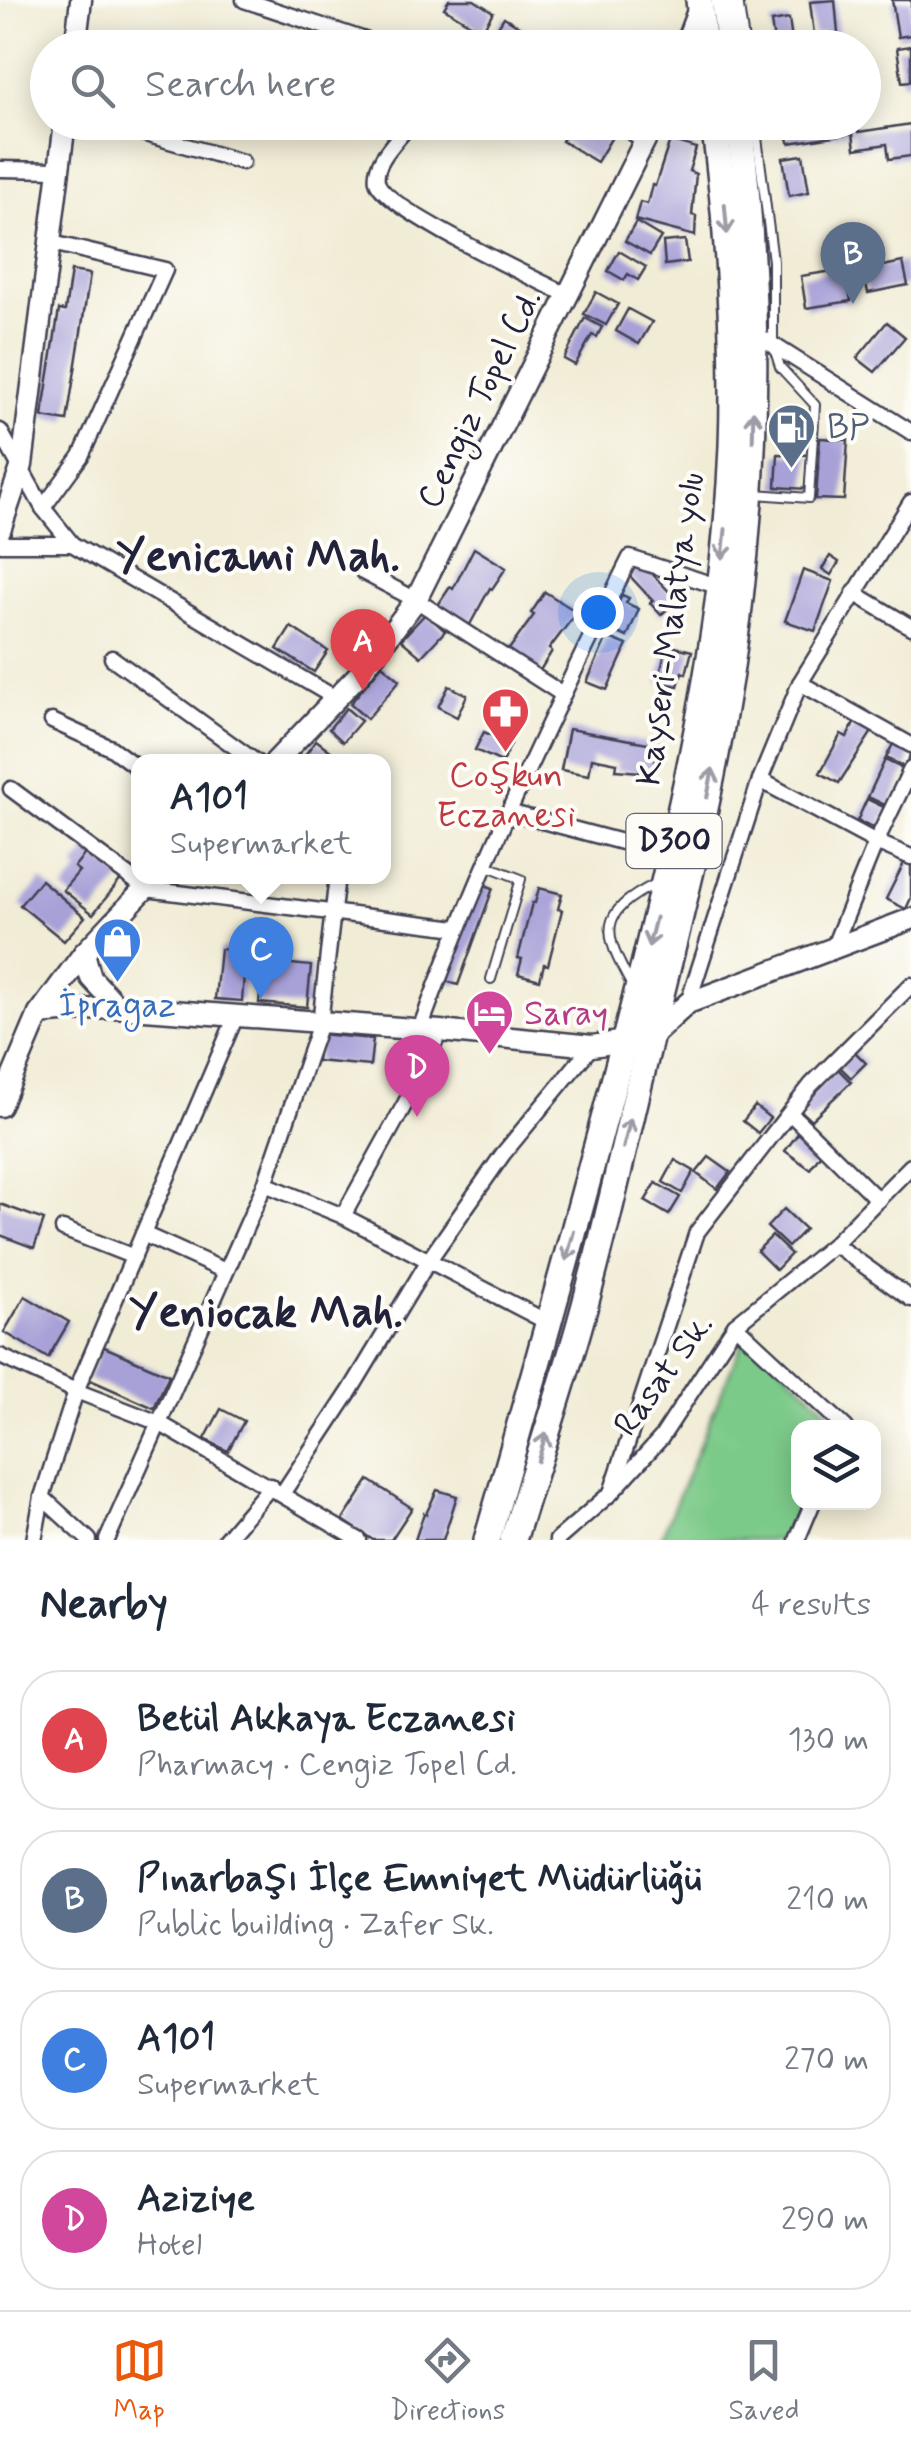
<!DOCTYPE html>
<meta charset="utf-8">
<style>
:root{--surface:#fff;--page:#f2f2f3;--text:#1f2937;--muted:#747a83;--line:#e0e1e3;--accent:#ea580c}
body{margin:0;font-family:Mynerve,sans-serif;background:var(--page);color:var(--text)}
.controls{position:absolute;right:30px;bottom:30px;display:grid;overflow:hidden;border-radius:20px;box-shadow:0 5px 25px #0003}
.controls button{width:90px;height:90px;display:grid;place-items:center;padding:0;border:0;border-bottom:2px solid var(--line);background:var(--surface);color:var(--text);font:50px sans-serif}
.you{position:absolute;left:598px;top:612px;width:35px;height:35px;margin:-25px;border:8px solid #fff;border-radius:50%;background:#1a73e8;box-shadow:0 0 0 15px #1a73e833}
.badge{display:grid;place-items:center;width:65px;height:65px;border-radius:50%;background:var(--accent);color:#fff;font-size:32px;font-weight:700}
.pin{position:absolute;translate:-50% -82px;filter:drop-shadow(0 2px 5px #0008)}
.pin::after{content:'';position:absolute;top:52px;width:35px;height:30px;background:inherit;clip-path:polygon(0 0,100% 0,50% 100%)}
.popup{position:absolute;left:131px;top:754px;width:260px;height:130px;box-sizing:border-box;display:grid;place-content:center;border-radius:20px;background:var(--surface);filter:drop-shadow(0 2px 8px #0005);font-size:32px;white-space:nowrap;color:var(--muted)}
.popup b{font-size:38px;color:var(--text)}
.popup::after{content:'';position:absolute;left:50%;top:100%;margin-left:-20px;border:20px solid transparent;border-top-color:var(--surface)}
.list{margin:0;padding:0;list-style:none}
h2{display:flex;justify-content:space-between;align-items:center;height:130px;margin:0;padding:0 40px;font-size:42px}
h2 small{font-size:32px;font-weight:400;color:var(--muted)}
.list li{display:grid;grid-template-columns:65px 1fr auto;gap:30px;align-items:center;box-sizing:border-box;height:140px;margin:0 20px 20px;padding:0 20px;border:2px solid var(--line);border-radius:40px}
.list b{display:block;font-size:38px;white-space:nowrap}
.list p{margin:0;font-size:32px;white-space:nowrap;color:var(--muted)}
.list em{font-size:32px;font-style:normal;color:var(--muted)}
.icon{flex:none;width:55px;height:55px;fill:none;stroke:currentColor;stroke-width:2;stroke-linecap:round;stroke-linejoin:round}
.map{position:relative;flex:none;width:911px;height:1540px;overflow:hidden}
.search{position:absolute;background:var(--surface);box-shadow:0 5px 25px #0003;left:30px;right:30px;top:30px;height:110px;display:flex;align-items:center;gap:25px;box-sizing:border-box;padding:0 35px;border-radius:55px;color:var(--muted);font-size:38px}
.sheet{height:770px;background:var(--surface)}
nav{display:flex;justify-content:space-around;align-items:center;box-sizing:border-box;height:140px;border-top:2px solid var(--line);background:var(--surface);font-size:28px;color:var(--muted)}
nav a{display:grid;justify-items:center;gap:5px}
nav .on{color:var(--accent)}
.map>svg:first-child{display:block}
</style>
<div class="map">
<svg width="911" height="1540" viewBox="0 0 911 1540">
<rect width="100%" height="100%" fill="#fdfcf7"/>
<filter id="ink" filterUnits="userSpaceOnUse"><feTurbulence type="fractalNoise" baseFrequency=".01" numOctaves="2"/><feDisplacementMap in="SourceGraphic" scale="20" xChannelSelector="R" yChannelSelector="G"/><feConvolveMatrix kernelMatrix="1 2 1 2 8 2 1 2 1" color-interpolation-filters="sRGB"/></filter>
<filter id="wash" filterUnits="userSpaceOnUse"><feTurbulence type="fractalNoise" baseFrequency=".0048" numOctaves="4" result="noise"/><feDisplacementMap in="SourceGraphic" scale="40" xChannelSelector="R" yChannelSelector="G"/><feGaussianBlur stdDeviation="2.25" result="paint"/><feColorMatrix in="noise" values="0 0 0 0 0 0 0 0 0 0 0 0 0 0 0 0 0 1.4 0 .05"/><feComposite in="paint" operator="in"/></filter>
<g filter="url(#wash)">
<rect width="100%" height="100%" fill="#f1ecd5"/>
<!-- green -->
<polygon fill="#7cca89" stroke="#4f7662" stroke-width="2.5" points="746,1333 846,1427 798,1428 798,1502 813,1503 797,1540 660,1540"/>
<g id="blocks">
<!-- building -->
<g fill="#a8a1d8">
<polygon points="449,0 474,0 493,12 482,31 444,8"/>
<polygon points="835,0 839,45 826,47 824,33 814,34 810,2"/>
<polygon points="892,0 911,0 911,35 898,37"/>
<polygon points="504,17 542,40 537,48 511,48 492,36"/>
<polygon points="789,19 793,48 775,48 771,22"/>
<polygon points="911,46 911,81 902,82 897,48"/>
<polygon points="573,122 587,122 612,137 597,162 562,141"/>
<polygon points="786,122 857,122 859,132 911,124 911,156 889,159 887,144 855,149 853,133 789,143"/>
<polygon points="670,140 696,148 689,171 696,174 692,215 696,216 695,236 635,220 640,202 647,204 652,185 655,186"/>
<polygon points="803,155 809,192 789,196 783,158"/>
<polygon points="636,222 661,237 650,255 625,241"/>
<polygon points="685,240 688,262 665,265 663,242"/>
<polygon points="619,251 646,267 638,280 628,274 624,280 608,271"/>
<polygon points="903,262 908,285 868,293 863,270"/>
<polygon points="846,269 851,301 806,308 801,276"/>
<polygon points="71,271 90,274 67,421 42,417 59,310 65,311"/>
<polygon points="596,292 618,304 606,325 584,314"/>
<polygon points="628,309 652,322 639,344 616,331"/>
<polygon points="585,318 602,327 597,337 592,335 575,365 564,359"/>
<polygon points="887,322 905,337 875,372 857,358"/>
<polygon points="820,438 848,440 844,500 816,499"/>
<polygon points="778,454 809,455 807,489 776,487"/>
<polygon points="474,548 506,568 492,589 490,588 468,628 436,608 450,587 453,589"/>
<polygon points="830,556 839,562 831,575 822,569"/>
<polygon points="641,562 677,600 661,615 650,603 653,601 628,574"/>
<polygon points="803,570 833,581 815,631 785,621"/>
<polygon points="545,592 577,612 549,649 552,651 539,672 507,652 534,615 531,613"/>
<polygon points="622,595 629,598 626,603 639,609 627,637 607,628"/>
<polygon points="426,613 445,631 421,657 401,640"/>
<polygon points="291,627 328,651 314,672 277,649"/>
<polygon points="607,637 627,645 607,690 587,682"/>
<polygon points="667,645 692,651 686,674 682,672 678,686 658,682"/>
<polygon points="382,665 400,680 367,719 350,704"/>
<polygon points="449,686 467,695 457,717 438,707"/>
<polygon points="346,708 361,721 343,742 329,729"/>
<polygon points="857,718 875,727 839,783 820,773 841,734 847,737"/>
<polygon points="569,729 659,745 653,773 616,770 617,763 592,758 589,775 561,770"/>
<polygon points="484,732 511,744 502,762 475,750"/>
<polygon points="316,740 332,752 324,762 313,762 305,755"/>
<polygon points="895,740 911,748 907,768 886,758"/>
<polygon points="885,760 906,770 889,807 868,797"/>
<polygon points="867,799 888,809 878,830 857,821"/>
<polygon points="88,850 122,878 93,914 63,890 79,871 74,867"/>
<polygon points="907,857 911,858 911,898 906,909 886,899"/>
<polygon points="41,880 85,917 64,941 20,905"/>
<polygon points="477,882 493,888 458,985 442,980"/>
<polygon points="539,888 562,894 558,909 562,910 548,965 544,964 540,980 518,974 522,959 518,958 532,903 535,903"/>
<polygon points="220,949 246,951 242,1001 215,999"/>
<polygon points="263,961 311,966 307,1007 259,1003"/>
<polygon points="320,1034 373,1039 370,1066 317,1061"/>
<polygon points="854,1051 866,1063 851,1078 839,1066"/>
<polygon points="837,1068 851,1082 811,1120 798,1108"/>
<polygon points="755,1106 770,1118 758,1133 743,1121"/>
<polygon points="799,1132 824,1149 810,1169 785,1151"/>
<polygon points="709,1157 730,1172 717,1189 696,1173"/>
<polygon points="675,1160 694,1171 682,1193 663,1182"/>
<polygon points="656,1183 680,1197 669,1215 645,1201"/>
<polygon points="0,1204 44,1220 34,1248 0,1235"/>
<polygon points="784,1209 805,1229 788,1247 767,1227"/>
<polygon points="772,1236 791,1254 776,1270 757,1251"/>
<polygon points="25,1296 69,1322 48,1358 4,1332"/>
<polygon points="102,1346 169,1375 154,1408 88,1379"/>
<polygon points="221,1409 244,1421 228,1451 205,1439"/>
<polygon points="369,1480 412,1508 391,1540 373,1540 343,1520"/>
<polygon points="437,1490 457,1496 443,1540 415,1540 424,1513 426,1514"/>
</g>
</g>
</g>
<g filter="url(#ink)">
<use href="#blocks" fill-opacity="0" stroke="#414052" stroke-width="2.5"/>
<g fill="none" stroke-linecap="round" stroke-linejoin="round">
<defs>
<g id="lane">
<polyline points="738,0 745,48"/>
<polyline points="755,122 773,261 773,344 780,367 815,405 809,498 756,494"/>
<polyline points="485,865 521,879 491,979"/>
<path d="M632,986C602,932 597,913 657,883"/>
</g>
<g id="street">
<polyline points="244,0 389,48"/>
<path d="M443,48C459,32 471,37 488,48"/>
<polyline points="104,122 242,162"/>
<path d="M411,122C400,138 373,161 377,181C382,208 536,279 567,295"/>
<polyline points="614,122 646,141"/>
<polyline points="0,169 58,170"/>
<polyline points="754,333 911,432"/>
<polyline points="0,431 43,508 72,544 337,699"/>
<polyline points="43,508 81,456 165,270 48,242"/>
<polyline points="0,544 72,544"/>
<polyline points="363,572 416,600 562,694"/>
<polyline points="854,593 911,627"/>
<polyline points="112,658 256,762"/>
<polyline points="800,683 911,745"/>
<polyline points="52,721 111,748 138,768"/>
<polyline points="760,780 876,842 911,857"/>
<polyline points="11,789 146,889 457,928"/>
<polyline points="508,812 671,855"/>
<polyline points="834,946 876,842 911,769"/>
<polyline points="688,1003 760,780 800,683 911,502"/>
<path d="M420,1029C479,867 553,712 630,558L720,587"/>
<polyline points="791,1114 878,1200"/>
<polyline points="265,1184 343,1216 549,1323"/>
<polyline points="343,1216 417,1082 440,1031"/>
<polyline points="63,1229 134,1257"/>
<polyline points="143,1234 225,1271"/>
<polyline points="834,1244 911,1299"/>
<polyline points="735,1325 846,1428"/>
<polyline points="0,1356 76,1391 159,1423 359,1540"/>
<polyline points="611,1493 697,1232 811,1085 911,985"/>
<polyline points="282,1494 350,1391 429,1260 503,1154 592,1046"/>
<polyline points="42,1497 89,1540"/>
<polyline points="34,1540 42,1497 76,1391 236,1016"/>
<polyline points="107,1540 265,1184 320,1023 337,876"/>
<polyline points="225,1540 271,1486"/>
<polyline points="557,1540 611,1493 661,1438 735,1325 834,1244 911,1166"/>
<polyline points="797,1540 813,1502"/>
</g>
<g id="secondary">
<polyline points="75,48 81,0"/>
<polyline points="684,48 699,8"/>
<polyline points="0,530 22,465 65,122"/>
<polyline points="275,762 362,671 416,600 654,122"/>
<polyline points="84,953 91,978 118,1007"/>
<polyline points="39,1014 118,1007 440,1031 592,1046 651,1037 688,1003 911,919"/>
<polyline points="0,1106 39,1014 84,953 157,876"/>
</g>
<g id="highway">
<polyline points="699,0 704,48"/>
<polyline points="724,0 730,48"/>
<path d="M487,1540C541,1352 594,1163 642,973C685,800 725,625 732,446C736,337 728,230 714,122"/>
<path d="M513,1540C534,1473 556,1405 576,1337C604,1241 625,1141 649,1043C674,940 701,838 720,733C757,531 764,326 739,122"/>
</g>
</defs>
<!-- lane casing -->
<use href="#lane" stroke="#414052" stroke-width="12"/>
<!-- street casing -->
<use href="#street" stroke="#414052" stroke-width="19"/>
<!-- secondary casing -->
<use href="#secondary" stroke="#414052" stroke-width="25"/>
<!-- highway casing -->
<use href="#highway" stroke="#414052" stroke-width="30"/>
<!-- lane -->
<use href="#lane" stroke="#fff" stroke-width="8"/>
<!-- street -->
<use href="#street" stroke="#fff" stroke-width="14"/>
<!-- secondary -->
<use href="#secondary" stroke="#fff" stroke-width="20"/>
<!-- highway -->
<use href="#highway" stroke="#fff" stroke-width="25"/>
</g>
<!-- one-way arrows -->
<defs><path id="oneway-shaft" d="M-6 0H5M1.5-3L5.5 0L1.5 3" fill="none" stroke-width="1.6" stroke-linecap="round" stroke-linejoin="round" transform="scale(2.5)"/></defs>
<g stroke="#9c9ca7">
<use href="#oneway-shaft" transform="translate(726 219) rotate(85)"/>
<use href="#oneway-shaft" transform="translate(753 426) rotate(-89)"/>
<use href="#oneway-shaft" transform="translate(724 544) rotate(96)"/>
<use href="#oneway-shaft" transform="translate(710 783) rotate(-79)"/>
<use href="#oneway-shaft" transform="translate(652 932) rotate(104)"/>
<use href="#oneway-shaft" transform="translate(627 1133) rotate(-76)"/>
<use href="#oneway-shaft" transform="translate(570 1246) rotate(105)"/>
<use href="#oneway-shaft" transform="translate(542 1447) rotate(-73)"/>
</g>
</g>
<!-- icons -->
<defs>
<symbol id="fuel-pin" viewBox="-11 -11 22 30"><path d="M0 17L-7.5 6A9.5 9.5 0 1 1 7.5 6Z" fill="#5c6f8a" stroke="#fdfcf7"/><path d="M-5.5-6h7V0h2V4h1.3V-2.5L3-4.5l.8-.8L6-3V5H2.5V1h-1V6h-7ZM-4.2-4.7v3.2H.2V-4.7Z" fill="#fff"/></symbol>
<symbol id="pharmacy-pin" viewBox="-11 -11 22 30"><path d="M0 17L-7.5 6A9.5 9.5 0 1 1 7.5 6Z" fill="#e0444e" stroke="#fdfcf7"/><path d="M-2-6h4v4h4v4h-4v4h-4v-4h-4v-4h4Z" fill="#fff"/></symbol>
<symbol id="shop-pin" viewBox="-11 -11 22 30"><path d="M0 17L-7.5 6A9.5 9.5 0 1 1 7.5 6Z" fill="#3f7fe0" stroke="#fdfcf7"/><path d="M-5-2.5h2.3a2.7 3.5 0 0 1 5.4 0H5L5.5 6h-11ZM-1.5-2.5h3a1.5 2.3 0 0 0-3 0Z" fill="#fff"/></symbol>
<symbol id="hotel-pin" viewBox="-11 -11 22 30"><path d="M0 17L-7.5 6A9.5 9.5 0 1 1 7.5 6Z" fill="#d1479c" stroke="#fdfcf7"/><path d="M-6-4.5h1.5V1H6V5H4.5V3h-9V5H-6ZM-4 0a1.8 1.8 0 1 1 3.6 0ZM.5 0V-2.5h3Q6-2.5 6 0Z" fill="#fff"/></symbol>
</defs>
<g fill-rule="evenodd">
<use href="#fuel-pin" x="764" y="400" width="55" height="75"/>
<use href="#pharmacy-pin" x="478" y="684" width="55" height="75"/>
<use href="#shop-pin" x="90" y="914" width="55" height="75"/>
<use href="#hotel-pin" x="462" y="986" width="55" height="75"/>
</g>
<g text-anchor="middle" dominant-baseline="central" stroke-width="8" stroke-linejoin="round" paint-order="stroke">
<!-- shield labels -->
<rect fill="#fdfcf7" stroke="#646373" stroke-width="2.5" x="626.5" y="814" width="95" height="54" rx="8"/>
<g font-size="32" font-weight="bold" fill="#22223b">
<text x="674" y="841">D300</text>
</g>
<!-- street labels -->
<g font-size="35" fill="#22223b" stroke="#fdfcf7">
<text transform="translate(480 399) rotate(-64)">Cengiz Topel Cd.</text>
<text transform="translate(671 629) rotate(-82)">Kayseri-Malatya yolu</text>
<text transform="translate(664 1375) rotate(-54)">Rasat Sk.</text>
</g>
<!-- service labels -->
<g font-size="35" fill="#4e5e75" stroke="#fdfcf7" text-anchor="start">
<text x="827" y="428">BP</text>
</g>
<!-- health labels -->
<g font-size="35" fill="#be3a42" stroke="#fdfcf7">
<text x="506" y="776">Coşkun<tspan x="506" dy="40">Eczanesi</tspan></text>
</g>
<!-- shop labels -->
<g font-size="35" fill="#366cbe" stroke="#fdfcf7">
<text x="117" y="1006">İpragaz</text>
</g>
<!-- hotel labels -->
<g font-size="35" fill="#b23c85" stroke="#fdfcf7" text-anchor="start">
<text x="524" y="1014">Saray</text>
</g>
<!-- district labels -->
<g font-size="45" font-weight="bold" fill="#22223b" stroke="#fdfcf7">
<text x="258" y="557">Yenicami Mah.</text>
<text x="266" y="1313">Yeniocak Mah.</text>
</g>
</g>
</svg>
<div class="controls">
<button><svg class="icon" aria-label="layers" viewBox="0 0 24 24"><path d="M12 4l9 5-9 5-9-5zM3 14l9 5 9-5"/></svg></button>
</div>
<div class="you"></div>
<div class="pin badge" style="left:363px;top:691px;background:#e0444e">A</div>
<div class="pin badge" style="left:853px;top:304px;background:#5c6f8a">B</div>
<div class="pin badge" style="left:261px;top:999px;background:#3f7fe0">C</div>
<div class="popup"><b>A101</b>Supermarket</div>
<div class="pin badge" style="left:417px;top:1117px;background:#d1479c">D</div>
<div class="search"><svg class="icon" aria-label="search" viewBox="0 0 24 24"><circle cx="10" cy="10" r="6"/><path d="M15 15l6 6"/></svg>Search here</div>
</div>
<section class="sheet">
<h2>Nearby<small>4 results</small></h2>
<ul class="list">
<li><span class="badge" style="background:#e0444e">A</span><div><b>Betül Akkaya Eczanesi</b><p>Pharmacy · Cengiz Topel Cd.</p></div><em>130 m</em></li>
<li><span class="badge" style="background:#5c6f8a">B</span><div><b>Pınarbaşı İlçe Emniyet Müdürlüğü</b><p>Public building · Zafer Sk.</p></div><em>210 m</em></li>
<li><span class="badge" style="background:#3f7fe0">C</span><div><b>A101</b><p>Supermarket</p></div><em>270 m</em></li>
<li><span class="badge" style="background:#d1479c">D</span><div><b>Aziziye</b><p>Hotel</p></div><em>290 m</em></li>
</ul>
</section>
<nav>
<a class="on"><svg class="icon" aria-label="map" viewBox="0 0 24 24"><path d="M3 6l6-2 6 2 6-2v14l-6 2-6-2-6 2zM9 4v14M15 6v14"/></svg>Map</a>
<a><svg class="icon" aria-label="directions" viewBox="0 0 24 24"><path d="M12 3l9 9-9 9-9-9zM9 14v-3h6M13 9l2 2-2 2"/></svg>Directions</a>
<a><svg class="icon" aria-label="saved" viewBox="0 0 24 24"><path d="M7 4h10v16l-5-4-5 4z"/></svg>Saved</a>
</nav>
